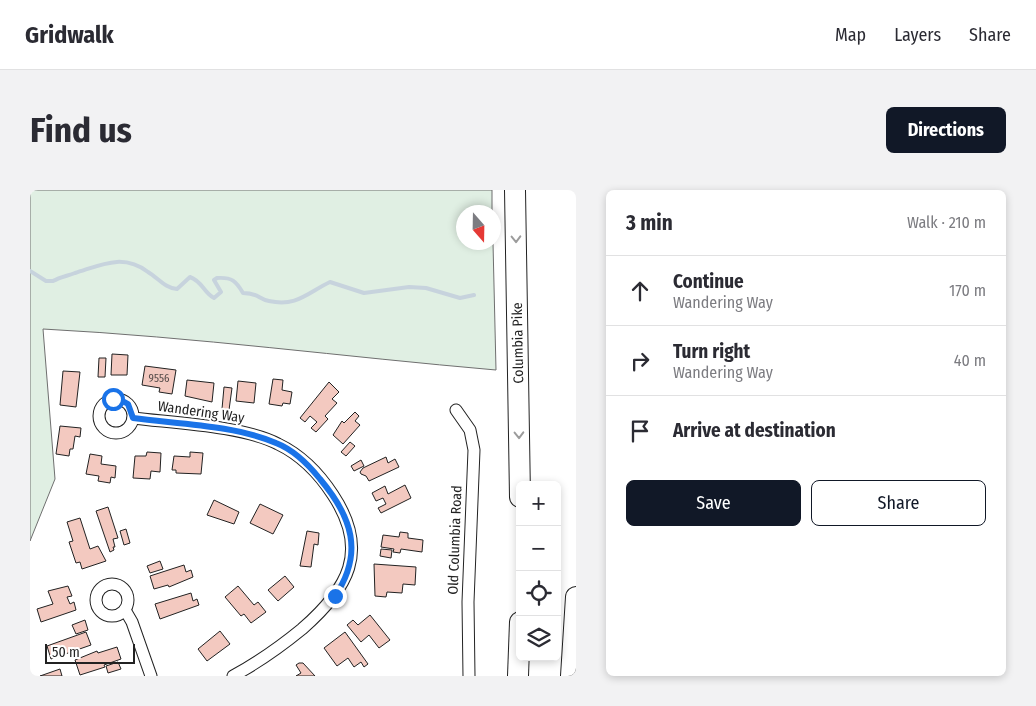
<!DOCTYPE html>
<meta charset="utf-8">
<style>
:root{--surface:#fff;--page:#f2f2f3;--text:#2b2b33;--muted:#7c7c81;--line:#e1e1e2;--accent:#111827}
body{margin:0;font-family:"Fira Sans Condensed",sans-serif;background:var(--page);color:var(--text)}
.controls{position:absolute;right:15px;bottom:15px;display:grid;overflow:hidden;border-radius:8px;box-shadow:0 2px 8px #0003}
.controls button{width:45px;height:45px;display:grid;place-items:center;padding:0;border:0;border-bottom:1px solid var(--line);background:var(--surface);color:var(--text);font:25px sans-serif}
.compass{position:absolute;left:426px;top:15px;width:45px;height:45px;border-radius:50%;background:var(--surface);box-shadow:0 2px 8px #0003;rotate:160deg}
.scale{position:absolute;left:15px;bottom:12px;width:90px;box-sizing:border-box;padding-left:5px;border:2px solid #222;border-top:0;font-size:14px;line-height:18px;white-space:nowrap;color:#222;-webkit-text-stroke:4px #fff;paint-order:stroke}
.stop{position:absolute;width:15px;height:15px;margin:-11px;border:4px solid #1a73e8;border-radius:50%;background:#fff}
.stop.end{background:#1a73e8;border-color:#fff;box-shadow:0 1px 5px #0008}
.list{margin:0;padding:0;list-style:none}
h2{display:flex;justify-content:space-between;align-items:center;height:65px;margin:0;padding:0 20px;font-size:21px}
h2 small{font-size:16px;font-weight:400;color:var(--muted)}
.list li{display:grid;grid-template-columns:32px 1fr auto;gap:15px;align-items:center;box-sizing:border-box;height:70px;padding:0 20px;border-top:1px solid var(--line)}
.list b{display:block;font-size:19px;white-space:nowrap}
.list p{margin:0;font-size:16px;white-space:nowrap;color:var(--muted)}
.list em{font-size:16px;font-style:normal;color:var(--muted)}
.actions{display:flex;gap:10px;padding:15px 20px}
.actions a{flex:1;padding:11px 0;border:1px solid var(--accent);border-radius:8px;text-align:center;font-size:18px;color:var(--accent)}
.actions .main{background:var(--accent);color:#fff}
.icon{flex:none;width:28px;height:28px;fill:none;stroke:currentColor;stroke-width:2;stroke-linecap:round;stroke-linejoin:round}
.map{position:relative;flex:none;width:546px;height:486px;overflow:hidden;border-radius:8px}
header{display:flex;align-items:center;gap:30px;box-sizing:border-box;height:70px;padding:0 25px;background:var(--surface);border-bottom:1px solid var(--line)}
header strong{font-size:24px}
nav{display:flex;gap:28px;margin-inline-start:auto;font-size:18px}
.intro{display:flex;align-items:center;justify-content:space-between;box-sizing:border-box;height:120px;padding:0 30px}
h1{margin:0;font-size:35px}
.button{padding:12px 22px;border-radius:8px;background:var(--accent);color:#fff;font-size:18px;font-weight:700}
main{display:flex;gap:30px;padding:0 30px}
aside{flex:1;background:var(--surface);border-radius:8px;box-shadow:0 2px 8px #0003}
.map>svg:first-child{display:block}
</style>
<header>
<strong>Gridwalk</strong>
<nav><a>Map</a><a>Layers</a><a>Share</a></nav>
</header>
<div class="intro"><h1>Find us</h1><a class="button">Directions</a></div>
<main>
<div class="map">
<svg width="546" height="486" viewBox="0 0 546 486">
<rect width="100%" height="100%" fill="#fff"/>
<!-- green -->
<path fill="#e0efe3" stroke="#6f6f6f" d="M0,0H462V22H433V52L463,53L466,180C315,167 165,147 13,139L25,289L0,351Z"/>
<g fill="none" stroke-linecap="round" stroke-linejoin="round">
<!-- stream -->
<path stroke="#c7d3dd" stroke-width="4" d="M0,81L16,91H23C30,87 37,86 45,83C71,75 93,63 118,82C128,88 135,98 147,99L160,87C172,91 174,103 184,108L191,102L184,90L187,88C202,87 206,91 213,103C229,103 228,109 239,111C267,117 277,103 300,92L334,103L379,97L396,98L430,108L444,105"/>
</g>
<!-- building -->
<g fill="#f3c9c0" stroke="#222">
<polygon points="82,164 98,165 97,185 81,185"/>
<polygon points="69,168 76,168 75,187 68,187"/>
<polygon points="115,176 146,180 142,204 129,202 130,198 112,195"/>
<polygon points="33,181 50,182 46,217 30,215"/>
<polygon points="243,189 253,190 252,200 262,202 260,214 253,213 252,216 239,214"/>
<polygon points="157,190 184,193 182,212 155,206"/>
<polygon points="208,191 226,193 224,213 206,211"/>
<polygon points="299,192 309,202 302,209 307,213 295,226 298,229 286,242 281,238 287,232 280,226 275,232 270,228"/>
<polygon points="194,197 202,198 199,220 192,219"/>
<polygon points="325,222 329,226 325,231 330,235 313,254 303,245 312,231 314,233"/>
<polygon points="30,236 51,238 50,247 45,246 43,259 40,259 39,266 26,264"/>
<polygon points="320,252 325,256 316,266 311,262"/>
<polygon points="117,262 131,263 130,282 121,281 120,289 103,288 105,266 116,266"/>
<polygon points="160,262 173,263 171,284 146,283 146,280 142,280 144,266 160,267"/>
<polygon points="60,264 72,266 71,274 86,276 85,288 81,287 80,293 68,291 69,286 56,284"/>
<polygon points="356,267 358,273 365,269 369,277 339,291 336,286 331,284 330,282 333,278"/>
<polygon points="331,270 334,276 324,281 321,276"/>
<polygon points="375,295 381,308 351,323 348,318 356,314 353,308 346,311 342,303 355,296 358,304"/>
<polygon points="184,310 209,322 204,334 177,325"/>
<polygon points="230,314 253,325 243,344 220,333"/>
<polygon points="78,317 88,348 83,349 85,357 83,357 84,360 80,362 66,321"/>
<polygon points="50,328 60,359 68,356 76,371 52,379 50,372 46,373 39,352 43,351 37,332"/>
<polygon points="96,339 100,353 94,355 90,341"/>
<polygon points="277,341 289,343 288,355 284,354 281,377 270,376"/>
<polygon points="370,342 378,343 378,348 393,350 392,362 371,359 370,363 363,362 364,359 351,357 353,345 369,347"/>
<polygon points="351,359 362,360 361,368 350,366"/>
<polygon points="130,371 133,379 120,383 117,376"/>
<polygon points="344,374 386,377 385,395 373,394 372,403 357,402 356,407 345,406"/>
<polygon points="154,375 156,382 161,380 163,387 139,397 138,395 124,399 120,386"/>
<polygon points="255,386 264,397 248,411 238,400"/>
<polygon points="38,396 42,406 37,407 40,414 44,412 46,420 11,432 7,419 23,414 18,401"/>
<polygon points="208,396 224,415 228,412 236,422 221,433 214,424 211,426 195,407"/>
<polygon points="161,403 163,411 167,409 169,415 130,429 125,414"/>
<polygon points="340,425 360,450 349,458 339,445 331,452 317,435 323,430 328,435"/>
<polygon points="55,430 58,440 46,444 42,435"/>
<polygon points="190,441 200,454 177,471 168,459"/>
<polygon points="56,442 61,455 21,469 17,456"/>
<polygon points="315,442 338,474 334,477 331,472 324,477 318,468 307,476 294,458"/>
<polygon points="87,457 91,469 74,475 75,477 50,485 45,470 67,461 68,463"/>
<polygon points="88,472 91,479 78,483 76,476"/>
<polygon points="269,473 273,473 285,486 266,486 271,483 266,475"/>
<polygon points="30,479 32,486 10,486"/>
</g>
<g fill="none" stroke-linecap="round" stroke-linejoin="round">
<defs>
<g id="minor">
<circle cx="86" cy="226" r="17"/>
<polyline points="426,220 440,240 444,260 438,412 439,486"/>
<path d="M103,228C143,233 214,236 248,254C271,265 290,285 303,305C340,361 318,399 272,439C250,457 227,473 203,486"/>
<circle cx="82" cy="410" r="16"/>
<polyline points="95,420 102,432 121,486"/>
</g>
<g id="motorway">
<polyline points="485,0 490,307"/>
<polyline points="488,486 490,432"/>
<polyline points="541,486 546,407"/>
</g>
</defs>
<!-- minor casing -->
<use href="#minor" stroke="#222" stroke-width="13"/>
<!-- motorway casing -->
<use href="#motorway" stroke="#222" stroke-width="22"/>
<!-- minor -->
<use href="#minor" stroke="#fff" stroke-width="11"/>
<!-- motorway -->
<use href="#motorway" stroke="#fff" stroke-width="20"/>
</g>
<!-- one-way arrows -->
<defs><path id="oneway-chevron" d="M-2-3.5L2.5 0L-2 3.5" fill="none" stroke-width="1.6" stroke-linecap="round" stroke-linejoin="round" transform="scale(1.25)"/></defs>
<g stroke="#9c9c9c">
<use href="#oneway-chevron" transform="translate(486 49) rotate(89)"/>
<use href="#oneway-chevron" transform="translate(489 245) rotate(89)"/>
</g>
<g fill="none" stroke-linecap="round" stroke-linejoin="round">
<!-- route -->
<path stroke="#1a73e8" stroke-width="6" d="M83,209H89L98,214L103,228C148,234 204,235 246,253C264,260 278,274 290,289C322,327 334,363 305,406"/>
</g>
<g text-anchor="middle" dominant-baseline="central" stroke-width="4" stroke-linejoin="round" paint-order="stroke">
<!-- number labels -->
<g font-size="11" fill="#564c4a">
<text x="129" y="188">9556</text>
</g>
<!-- street labels -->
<g font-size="14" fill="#222" stroke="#fff">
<text transform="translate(488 153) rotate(-91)">Columbia Pike</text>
<text transform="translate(171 222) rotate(8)">Wandering Way</text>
<text transform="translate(425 350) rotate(-88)">Old Columbia Road</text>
</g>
</g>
</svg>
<div class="controls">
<button>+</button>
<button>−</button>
<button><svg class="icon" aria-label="locate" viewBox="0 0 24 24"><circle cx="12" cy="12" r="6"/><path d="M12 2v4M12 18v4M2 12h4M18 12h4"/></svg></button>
<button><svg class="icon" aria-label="layers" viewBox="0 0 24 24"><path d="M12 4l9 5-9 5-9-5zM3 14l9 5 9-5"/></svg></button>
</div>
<svg class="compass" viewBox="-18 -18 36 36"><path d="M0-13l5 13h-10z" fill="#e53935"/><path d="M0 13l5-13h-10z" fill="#7c7c81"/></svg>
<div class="scale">50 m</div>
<div class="stop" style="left:83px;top:209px"></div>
<div class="stop end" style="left:305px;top:406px"></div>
</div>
<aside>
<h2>3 min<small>Walk · 210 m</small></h2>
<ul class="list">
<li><svg class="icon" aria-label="ahead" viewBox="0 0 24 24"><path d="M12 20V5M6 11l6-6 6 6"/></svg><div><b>Continue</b><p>Wandering Way</p></div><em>170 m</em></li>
<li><svg class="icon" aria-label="right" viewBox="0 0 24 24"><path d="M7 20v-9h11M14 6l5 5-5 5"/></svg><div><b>Turn right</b><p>Wandering Way</p></div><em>40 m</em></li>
<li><svg class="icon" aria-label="arrive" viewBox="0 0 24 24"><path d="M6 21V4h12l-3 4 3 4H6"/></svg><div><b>Arrive at destination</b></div></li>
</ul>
<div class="actions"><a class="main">Save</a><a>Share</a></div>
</aside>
</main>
